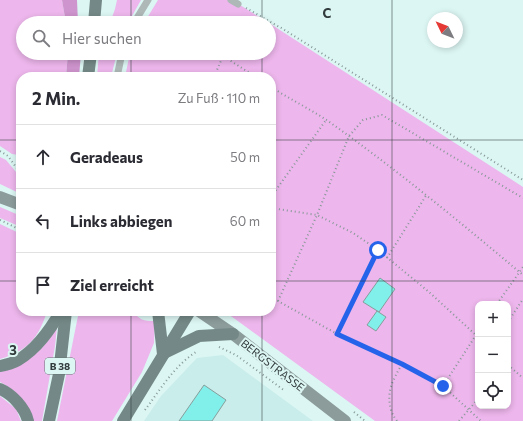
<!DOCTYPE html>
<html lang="de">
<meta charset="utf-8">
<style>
:root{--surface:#fff;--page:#f7f7f7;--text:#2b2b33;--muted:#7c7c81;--line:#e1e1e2}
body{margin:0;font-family:Commissioner,sans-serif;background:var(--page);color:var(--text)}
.controls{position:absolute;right:12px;bottom:12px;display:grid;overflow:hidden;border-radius:8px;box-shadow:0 2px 6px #0003}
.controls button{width:36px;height:36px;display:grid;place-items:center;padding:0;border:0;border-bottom:1px solid var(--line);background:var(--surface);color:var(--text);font:20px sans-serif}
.compass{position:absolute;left:427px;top:12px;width:36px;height:36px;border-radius:50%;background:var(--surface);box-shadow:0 2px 6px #0003;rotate:313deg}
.stop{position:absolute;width:12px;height:12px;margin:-9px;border:3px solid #2563eb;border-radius:50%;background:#fff}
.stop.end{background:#2563eb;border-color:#fff;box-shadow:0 1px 4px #0008}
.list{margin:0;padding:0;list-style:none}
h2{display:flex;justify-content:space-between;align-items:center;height:52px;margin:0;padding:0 16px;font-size:17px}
h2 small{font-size:13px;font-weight:400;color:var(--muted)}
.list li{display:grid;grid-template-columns:26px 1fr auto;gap:12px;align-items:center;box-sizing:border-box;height:64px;padding:0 16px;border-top:1px solid var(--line)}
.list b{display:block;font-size:15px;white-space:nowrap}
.list em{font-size:13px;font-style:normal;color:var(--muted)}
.icon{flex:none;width:22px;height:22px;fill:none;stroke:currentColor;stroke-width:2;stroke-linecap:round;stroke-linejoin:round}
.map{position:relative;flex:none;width:523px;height:421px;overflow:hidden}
.search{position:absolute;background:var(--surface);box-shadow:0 2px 6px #0003;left:16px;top:16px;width:260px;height:44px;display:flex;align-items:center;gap:10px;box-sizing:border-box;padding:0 14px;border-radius:22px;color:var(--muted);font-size:15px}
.panel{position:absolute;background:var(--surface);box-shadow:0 2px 6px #0003;left:16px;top:72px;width:260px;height:244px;border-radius:16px}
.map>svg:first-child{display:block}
</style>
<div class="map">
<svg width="523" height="421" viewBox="0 0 523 421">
<rect width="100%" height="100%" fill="#dcf6f4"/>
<!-- built -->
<polygon fill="#c9edea" points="223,355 313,421 144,421 161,396 197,358"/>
<!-- green -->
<g fill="#edb6ec" fill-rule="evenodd">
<polygon points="0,0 62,0 66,23 23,23 23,53 68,53 66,77 21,77 21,154 19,155 12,154 0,146"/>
<polygon points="117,0 141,0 128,23 110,23 115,9"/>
<polygon points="158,0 229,0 240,5 269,23 144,23"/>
<path d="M269,23L523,187V421H375L224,311H271V77H125L130,53H269ZM478,304H508V406H478Z"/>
<polygon points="99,53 117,53 111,77 97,77"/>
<polygon points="0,157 6,160 21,178 21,194 0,184"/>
<polygon points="0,207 21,216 21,227 0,218"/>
<path d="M0,224L21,234V311H47C39,338 27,351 0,359Z"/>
<path d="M79,311H132C140,320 143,321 155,321L154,343L142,372L112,421H57Z"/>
<path d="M57,327L55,346L42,421H33C24,400 20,393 0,382V372C27,364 43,351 57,327Z"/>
<polygon points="0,396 16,409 21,421 0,421"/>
</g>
<!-- forest -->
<g fill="#ce94cd">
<polygon points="62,0 77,0 78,23 66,23"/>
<polygon points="68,53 81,53 79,77 66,77"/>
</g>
<!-- building -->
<g fill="#82f0ea" stroke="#859e9c">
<polygon points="380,278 395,289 379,312 363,302"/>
<polygon points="377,311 386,317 376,331 367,325"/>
<polygon points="204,385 226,400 212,421 179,421"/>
</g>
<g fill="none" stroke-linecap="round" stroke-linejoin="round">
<!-- path -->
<g stroke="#879998" stroke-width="2" stroke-dasharray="1 3" stroke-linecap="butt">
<polyline points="246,8 283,29 523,180"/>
<polyline points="214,77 223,56 256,77"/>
<path d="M271,87C290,99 310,109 328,121C396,169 460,222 523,275"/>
<polyline points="271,95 274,89"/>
<polyline points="0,151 8,156 21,174"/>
<polyline points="271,197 326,120"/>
<polyline points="271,208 317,215 353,233 378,250 429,292 478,337"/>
<polyline points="0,220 21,230"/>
<polyline points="387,258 427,194"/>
<polyline points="271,296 278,301 337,334 402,364 443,386 481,421"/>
<polyline points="278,301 317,215 349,136 363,120 382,115 523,198"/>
<polyline points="497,304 523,267"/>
<polyline points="136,311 146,314"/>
<polyline points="508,322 523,299"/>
<polyline points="337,334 378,250"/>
<polyline points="219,347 236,355 285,391"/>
<polyline points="508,365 523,378"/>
<polyline points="443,386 478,332"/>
<path d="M145,410C160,390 174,366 196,352"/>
<polyline points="354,412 365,421"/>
<path d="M397,421C394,417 393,415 391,410C386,391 393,380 402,364"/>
<polyline points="459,421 478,399"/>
</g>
<!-- service -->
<g stroke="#adb8b7" stroke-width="7">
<polyline points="231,0 238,4"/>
<polyline points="134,23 148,0"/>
<polyline points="117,77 122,53"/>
</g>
<!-- secondary -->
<g stroke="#8c9c9b" stroke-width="12">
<polyline points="0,197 21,205"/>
<polyline points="199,311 233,334 345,421"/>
</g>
<!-- primary -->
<g stroke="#748987" stroke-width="12">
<polyline points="94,23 96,0"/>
<polyline points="88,77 91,53"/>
<polyline points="158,311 163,354"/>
<polyline points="164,353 199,336 233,334"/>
<path d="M0,366C6,365 13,363 18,360C37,349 50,330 61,311"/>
<path d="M0,389C12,394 25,408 28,421"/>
<polyline points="49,421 59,374 66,311"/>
<polyline points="123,421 190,311"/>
</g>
</g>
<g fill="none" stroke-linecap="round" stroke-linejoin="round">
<!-- route -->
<polyline stroke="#2563eb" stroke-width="5" points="378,250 337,334 402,364 443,386"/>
</g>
<!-- grid -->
<path fill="none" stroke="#323c3c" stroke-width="1" stroke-opacity="0.55" d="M131,0V23M262,0V23M392,0V421M131,53V77M262,53V77M0,140H21M271,140H523M0,281H21M271,281H523M131,311V421M262,311V421"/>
<g text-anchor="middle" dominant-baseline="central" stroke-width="4" stroke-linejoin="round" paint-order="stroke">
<!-- shield labels -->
<rect fill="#dcf6f4" stroke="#657473" stroke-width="1" x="45" y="358" width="30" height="16" rx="3"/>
<g font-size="10" font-weight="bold" fill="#323c3c">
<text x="60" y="366">B 38</text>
</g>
<!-- street labels -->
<g font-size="11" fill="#323c3c" stroke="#dcf6f4">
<text transform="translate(273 365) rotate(38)">BERGSTRASSE</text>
</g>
</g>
<g font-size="13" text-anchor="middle" font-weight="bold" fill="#323c3c" stroke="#dcf6f4" stroke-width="4" stroke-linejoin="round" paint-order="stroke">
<text x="327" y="18">C</text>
<text x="13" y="355">3</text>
</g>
</svg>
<div class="controls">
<button>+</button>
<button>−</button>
<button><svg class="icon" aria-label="locate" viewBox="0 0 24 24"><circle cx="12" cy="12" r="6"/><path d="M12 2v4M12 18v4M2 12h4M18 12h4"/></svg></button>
</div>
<svg class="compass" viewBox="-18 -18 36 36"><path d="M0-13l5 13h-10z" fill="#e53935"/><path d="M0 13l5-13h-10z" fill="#7c7c81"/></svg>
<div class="stop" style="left:378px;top:250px"></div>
<div class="stop end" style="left:443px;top:386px"></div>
<div class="search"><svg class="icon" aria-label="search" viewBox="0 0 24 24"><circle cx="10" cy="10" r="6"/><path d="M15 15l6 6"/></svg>Hier suchen</div>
<section class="panel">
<h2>2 Min.<small>Zu Fuß · 110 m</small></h2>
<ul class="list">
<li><svg class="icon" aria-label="ahead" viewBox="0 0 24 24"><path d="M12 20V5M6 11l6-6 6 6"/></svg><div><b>Geradeaus</b></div><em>50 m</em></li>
<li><svg class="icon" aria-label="left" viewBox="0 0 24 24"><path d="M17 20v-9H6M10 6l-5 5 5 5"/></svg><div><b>Links abbiegen</b></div><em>60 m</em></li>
<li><svg class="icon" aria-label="arrive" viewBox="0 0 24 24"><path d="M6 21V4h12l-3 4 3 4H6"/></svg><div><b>Ziel erreicht</b></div></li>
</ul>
</section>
</div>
